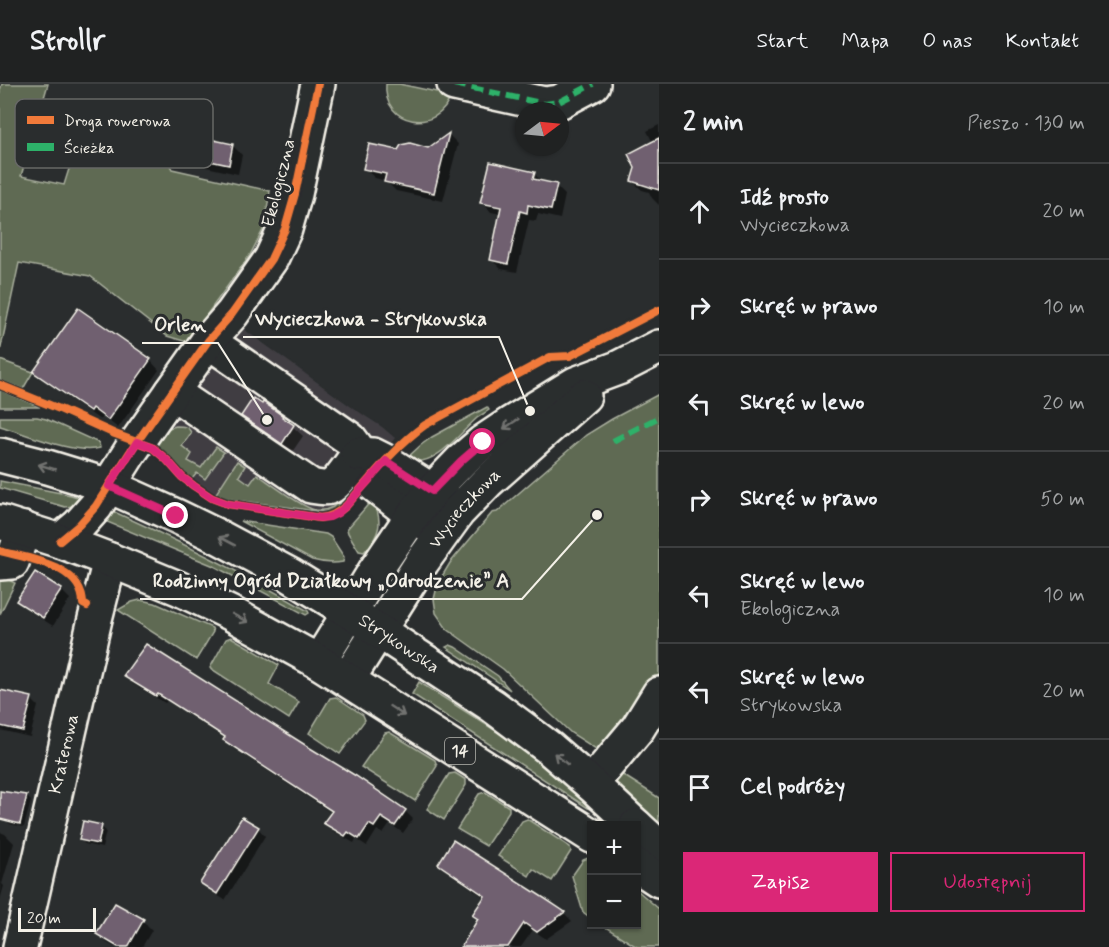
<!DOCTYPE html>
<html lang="pl">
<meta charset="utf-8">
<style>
:root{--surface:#202222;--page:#2d2f2f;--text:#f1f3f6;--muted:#a2a4a5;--line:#3d3f40;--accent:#db2777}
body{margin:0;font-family:Mynerve,sans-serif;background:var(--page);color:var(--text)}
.controls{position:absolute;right:18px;bottom:18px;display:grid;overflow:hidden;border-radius:0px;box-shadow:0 2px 4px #0004}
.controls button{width:54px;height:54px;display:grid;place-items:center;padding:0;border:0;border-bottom:2px solid var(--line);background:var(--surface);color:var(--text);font:30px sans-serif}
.compass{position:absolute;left:515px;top:18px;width:54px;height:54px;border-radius:50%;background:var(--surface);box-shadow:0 2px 4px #0004;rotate:74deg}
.scale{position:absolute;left:18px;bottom:15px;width:78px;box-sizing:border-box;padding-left:6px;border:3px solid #f4f1e8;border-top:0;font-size:16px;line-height:21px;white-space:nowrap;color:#f4f1e8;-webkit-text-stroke:4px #2a2d2e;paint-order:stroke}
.stop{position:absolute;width:18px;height:18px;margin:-14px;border:4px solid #db2777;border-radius:50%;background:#fff}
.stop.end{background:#db2777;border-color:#fff;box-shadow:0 2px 6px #0008}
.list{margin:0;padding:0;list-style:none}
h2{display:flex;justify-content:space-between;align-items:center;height:78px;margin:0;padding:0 24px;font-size:26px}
h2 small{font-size:20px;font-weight:400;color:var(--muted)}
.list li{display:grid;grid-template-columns:39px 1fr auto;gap:18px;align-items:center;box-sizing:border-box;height:96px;padding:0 24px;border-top:2px solid var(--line)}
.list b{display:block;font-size:22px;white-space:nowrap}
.list p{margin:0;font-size:20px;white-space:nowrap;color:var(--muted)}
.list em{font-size:20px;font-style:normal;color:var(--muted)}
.actions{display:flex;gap:12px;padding:18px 24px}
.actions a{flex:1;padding:14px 0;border:2px solid var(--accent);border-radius:0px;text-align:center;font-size:21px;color:var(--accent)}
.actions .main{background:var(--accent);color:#fff}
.icon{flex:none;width:33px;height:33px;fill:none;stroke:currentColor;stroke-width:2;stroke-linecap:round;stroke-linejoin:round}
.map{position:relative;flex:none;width:659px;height:863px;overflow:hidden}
header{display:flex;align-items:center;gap:36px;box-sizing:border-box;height:84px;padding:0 30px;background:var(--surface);border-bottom:2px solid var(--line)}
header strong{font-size:28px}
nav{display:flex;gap:33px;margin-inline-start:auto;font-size:21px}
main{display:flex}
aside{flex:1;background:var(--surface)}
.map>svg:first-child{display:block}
</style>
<header>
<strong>Strollr</strong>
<nav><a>Start</a><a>Mapa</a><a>O nas</a><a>Kontakt</a></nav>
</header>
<main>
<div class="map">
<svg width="659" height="863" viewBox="0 0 659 863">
<rect width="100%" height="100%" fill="#2a2d2e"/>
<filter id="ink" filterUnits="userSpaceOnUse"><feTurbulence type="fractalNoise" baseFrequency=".0167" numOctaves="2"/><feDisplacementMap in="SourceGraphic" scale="12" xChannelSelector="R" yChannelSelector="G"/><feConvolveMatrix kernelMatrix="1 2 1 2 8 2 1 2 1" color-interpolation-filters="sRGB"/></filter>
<g filter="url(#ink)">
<!-- built -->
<polygon fill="#3f3d42" points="242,244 350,322 382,343 395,354 357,401 336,424 332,426 318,429 228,415 215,411 191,396 170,372 155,361 161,349"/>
<!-- green -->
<g fill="#5e6b52" stroke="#a9ae9d" stroke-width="1.5">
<polygon points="2,0 48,0 21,92 64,101 80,50 163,68 172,85 270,107 264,144 250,171 187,258 167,252 90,192 19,179 0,268 0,6"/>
<path d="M386,0H399L451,11C439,51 382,42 386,0Z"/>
<polygon points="0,276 33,288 23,305 0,296"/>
<polygon points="0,306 40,323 0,323"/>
<polygon points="659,310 659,590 610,662 607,672 571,649 503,585 447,545 436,529 434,515 438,499 450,479 492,429 497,428 586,351 612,335"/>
<path d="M487,323L489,326C485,329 481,331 477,334C461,348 431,389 407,374L421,361L432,353Z"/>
<path d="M0,333H37L46,335L99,359L100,364C74,371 27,350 0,342Z"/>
<path d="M176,342C182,342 189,342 191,349L182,362L192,370L188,377L201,384L216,363L224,368L205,395L197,389L191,396L170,372L155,361L165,345Z"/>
<path d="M237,377L245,382L239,392L250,400L257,390C270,399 301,423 315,426C321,427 327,426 333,423L355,400L357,401L336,424L332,426L323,428L228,415L215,411Z"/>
<polygon points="0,397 71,411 84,415 74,422 65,423 0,404"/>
<path d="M372,416C384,436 380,452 364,468L359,467L348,449L347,445Z"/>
<path d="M108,425C177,456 243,489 308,527L309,529L306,531L214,482L100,435Z"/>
<path d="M240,437L326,450L331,453L344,473L343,478C332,480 323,479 312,476Z"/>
<polygon points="0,492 15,499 0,530"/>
<polygon points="140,516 155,519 212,544 213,548 196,576 118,526 132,518"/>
<polygon points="231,553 279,581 269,600 299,618 289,635 210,584 226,555"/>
<polygon points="450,561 455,563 498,592 510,606 446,563"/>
<polygon points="419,598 529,668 593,723 591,725 588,724 412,610"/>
<polygon points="336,613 363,631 365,636 340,670 309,649 330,614"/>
<polygon points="389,648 435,676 437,682 415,717 361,683 385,649"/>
<polygon points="615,686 659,714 659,744 609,698"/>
<polygon points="455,689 466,696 466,701 444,736 427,725 449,690"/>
<polygon points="485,708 509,723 509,727 486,762 457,745 479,710"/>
<polygon points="527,735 570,763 571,767 552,797 533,785 529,792 498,772 522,737"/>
<polygon points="588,774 591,776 591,834 583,828 572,792 583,776"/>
<polygon points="637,806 659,825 659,863 637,863 602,841 636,840"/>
</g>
<!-- shadow -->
<g fill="#0007">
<polygon points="659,41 659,121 652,114 649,108 642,106 632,97 653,59 647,47"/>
<polygon points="449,51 458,60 443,117 396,107 386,97 375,94 365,85 429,65"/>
<polygon points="233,62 242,71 238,90 197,81 187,72"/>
<polygon points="534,90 544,99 556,102 565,111 560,135 538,130 536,137 529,136 517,188 501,185 491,175 501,130 491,128 482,118"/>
<polygon points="150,276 159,286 118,344 102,332 100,336 45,297 35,288"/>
<polygon points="243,332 282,333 303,352 292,368 252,341"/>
<polygon points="61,506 70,515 53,542 28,526 18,517"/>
<polygon points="125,592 405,727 413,735 403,749 390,740 383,750 377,746 367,762 356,755 354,759 333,747 325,739 332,729 233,664 225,656 225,655 218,650 167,617 165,619 133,600"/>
<polygon points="0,607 31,615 38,622 30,653 0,646"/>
<polygon points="0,712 26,712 31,717 24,743 10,740 5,735 0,726"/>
<polygon points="101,743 106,747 102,764 85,760 80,756"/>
<polygon points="258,744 265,752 225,816 210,807 202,799"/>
<polygon points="0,748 5,750 14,759 2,800 4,802 0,816"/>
<polygon points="454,758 564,829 572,837 546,855 533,846 521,863 470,863 485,814 448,788 440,780"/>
<polygon points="115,821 143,837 152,846 142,863 114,863 107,859 98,850"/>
</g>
<!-- building -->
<g fill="#6f616f" stroke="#f4f1e8" stroke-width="1.5">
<polygon points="449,49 434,109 384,98 386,90 363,85 369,60 398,66 401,61 410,59 428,64"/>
<polygon points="190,51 233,60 229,81 186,72"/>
<polygon points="659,54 659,106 631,97 635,84 628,70"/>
<polygon points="490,78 535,88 533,95 557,100 551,126 528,121 527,129 520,127 508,180 490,176 501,123 480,119"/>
<polygon points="78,224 151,275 108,336 92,324 90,327 33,288"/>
<polygon points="253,314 262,320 263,318 283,332 282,333 294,341 282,360 241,332"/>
<polygon points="35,488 62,505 43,534 16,517"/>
<polygon points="146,560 310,664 356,692 406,726 395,742 381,733 374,743 369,740 359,755 348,748 345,752 323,739 332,727 223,656 225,653 208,642 158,610 156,612 123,592"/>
<polygon points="0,606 32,613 23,647 0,642"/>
<polygon points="0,707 27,711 20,740 0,735"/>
<polygon points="242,733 259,743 217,810 200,799"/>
<polygon points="83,737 102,741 98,760 79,756"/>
<polygon points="453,756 544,814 565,828 537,848 524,839 508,863 461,863 478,835 472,831 485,812 438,780"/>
<polygon points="115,819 144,835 128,863 118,863 96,850"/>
</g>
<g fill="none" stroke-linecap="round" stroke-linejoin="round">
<defs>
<g id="minor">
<polyline points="454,0 545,20 559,18 593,0"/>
<polyline points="208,257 350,355 356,363 368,396 413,431 430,442"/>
<path d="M172,308L311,402C317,403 324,405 330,403C339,399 352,378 358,370"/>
<polyline points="358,370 373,371 385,377 432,407 450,421"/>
<polyline points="60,457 79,441 96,422 130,368 172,308 208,257 232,230 271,175 285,145 295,110 318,0"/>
<polyline points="0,479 12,478 24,445"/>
<polyline points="319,578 375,487 413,431 432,407 461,377 483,358 510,340 575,300 618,284 659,263"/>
<path id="s1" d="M348,595L422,478L458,428L487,398L584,312"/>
<polyline points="591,700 638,644 659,610"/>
<path id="s2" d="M20,863L95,535L110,476"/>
</g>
<g id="major">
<path id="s3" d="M0,371L47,383L109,402L176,432L219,453L290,491L350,528L493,622L548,663L591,700L636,742"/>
<polyline points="0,438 60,457 110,476 178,504 232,530 319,578 592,752"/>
<polyline points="636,742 659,763"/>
<polyline points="636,781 659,796"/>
</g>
</defs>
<!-- minor casing -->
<use href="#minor" stroke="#f4f1e8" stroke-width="38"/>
<!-- major casing -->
<use href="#major" stroke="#f4f1e8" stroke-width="38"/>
<!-- minor -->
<use href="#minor" stroke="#2a2d2e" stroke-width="33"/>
<!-- major -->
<use href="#major" stroke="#2a2d2e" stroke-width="33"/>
<!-- quiet -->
<g stroke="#2db169" stroke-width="6" stroke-dasharray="12 6" stroke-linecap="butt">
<polyline points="454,0 545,20 559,18 593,0"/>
<polyline points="613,357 659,333"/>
</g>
<defs>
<g id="cycleway">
<path d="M0,301L62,326L115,350L153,364L167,376L182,393L194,402L212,414L228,420L320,434C331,433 337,429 346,422C371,394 394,363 425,341L550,273L570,272L659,226"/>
<polyline points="60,457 79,441 96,422 130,368 172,308 208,257 232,230 271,175 285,145 295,110 318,0"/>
<path d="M0,467C29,475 83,481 83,520L87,522"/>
</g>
</defs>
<!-- cycleway casing -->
<use href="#cycleway" stroke="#2a2d2e" stroke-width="11"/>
<!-- cycleway -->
<use href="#cycleway" stroke="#f17a3a" stroke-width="8"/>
</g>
<!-- one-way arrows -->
<defs><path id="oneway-shaft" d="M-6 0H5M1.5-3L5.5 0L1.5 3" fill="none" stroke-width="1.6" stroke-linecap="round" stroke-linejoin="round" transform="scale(1.5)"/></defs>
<g stroke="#71726f">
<use href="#oneway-shaft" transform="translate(511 340) rotate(147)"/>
<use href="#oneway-shaft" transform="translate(47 383) rotate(-164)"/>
<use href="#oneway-shaft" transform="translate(227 457) rotate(-152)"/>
<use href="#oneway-shaft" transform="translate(240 534) rotate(28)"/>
<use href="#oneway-shaft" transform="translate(397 627) rotate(33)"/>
<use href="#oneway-shaft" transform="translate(561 675) rotate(-140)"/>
</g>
</g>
<g fill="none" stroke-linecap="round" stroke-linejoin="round" filter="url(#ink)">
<!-- route -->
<polyline stroke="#db2777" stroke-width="8" points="176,432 109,402 137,358 153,364 167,376 182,393 194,402 212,414 228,420 320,434 330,433 338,429 346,422 386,377 432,407 461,377 483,358"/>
</g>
<g text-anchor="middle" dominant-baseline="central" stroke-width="6" stroke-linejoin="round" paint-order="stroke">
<!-- shield labels -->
<rect fill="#2a2d2e" stroke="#b7b6b0" stroke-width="1.5" x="445" y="654" width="30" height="26" rx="4.5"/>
<g font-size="16" font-weight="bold" fill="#f4f1e8">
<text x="460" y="667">14</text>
</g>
<!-- street labels -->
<g font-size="18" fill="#f4f1e8" stroke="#2a2d2e">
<text transform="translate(279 99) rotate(-76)">Ekologiczna</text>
<text stroke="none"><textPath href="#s1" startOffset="207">Wycieczkowa</textPath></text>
<text stroke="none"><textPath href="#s3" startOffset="444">Strykowska</textPath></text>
<text stroke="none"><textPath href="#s2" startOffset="198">Kraterowa</textPath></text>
</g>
</g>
<!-- legend -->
<rect x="15" y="15" width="198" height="69" rx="9" fill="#2a2d2e" stroke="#676866" stroke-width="1.5"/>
<rect x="27" y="32" width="27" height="8" fill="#f17a3a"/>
<rect x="27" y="59" width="27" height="8" fill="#2db169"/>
<g font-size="16" fill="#f4f1e8">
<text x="64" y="42">Droga rowerowa</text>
<text x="64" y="69">Ścieżka</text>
</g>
<!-- callouts -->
<path fill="none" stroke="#f4f1e8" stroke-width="2" d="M530 327L499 253H243M267 336L218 259H142M597 431L522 515H140"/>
<g fill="#f4f1e8" stroke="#2a2d2e" stroke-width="2">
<circle cx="530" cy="327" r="6"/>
<circle cx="267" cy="336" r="6"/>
<circle cx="597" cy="431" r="6"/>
</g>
<g font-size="20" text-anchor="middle" font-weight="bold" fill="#f4f1e8" stroke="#2a2d2e" stroke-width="6" stroke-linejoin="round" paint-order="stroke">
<text x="371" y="241">Wycieczkowa - Strykowska</text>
<text x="180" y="247">Orlen</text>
<text x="331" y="503">Rodzinny Ogród Działkowy „Odrodzenie” A</text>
</g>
</svg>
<div class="controls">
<button>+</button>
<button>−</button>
</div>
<svg class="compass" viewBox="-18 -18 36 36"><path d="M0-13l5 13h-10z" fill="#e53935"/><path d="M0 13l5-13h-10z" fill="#a2a4a5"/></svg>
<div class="scale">20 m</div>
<div class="stop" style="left:483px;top:358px"></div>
<div class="stop end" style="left:176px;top:432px"></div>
</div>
<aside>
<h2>2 min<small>Pieszo · 130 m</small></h2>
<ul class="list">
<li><svg class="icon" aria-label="ahead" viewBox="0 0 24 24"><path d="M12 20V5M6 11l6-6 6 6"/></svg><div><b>Idź prosto</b><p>Wycieczkowa</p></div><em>20 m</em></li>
<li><svg class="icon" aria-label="right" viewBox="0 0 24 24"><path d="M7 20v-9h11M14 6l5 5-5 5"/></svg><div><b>Skręć w prawo</b></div><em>10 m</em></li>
<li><svg class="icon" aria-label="left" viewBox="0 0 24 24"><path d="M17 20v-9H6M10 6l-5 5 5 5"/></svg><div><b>Skręć w lewo</b></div><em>20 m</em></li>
<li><svg class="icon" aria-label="right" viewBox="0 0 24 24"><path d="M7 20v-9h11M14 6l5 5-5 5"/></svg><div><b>Skręć w prawo</b></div><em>50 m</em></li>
<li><svg class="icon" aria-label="left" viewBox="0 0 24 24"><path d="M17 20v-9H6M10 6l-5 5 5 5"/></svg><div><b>Skręć w lewo</b><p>Ekologiczna</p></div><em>10 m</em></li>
<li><svg class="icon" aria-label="left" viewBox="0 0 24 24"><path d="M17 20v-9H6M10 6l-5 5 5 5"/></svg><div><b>Skręć w lewo</b><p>Strykowska</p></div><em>20 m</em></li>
<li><svg class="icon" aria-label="arrive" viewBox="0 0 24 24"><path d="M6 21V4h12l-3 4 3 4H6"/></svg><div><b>Cel podróży</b></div></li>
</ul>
<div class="actions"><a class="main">Zapisz</a><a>Udostępnij</a></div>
</aside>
</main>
